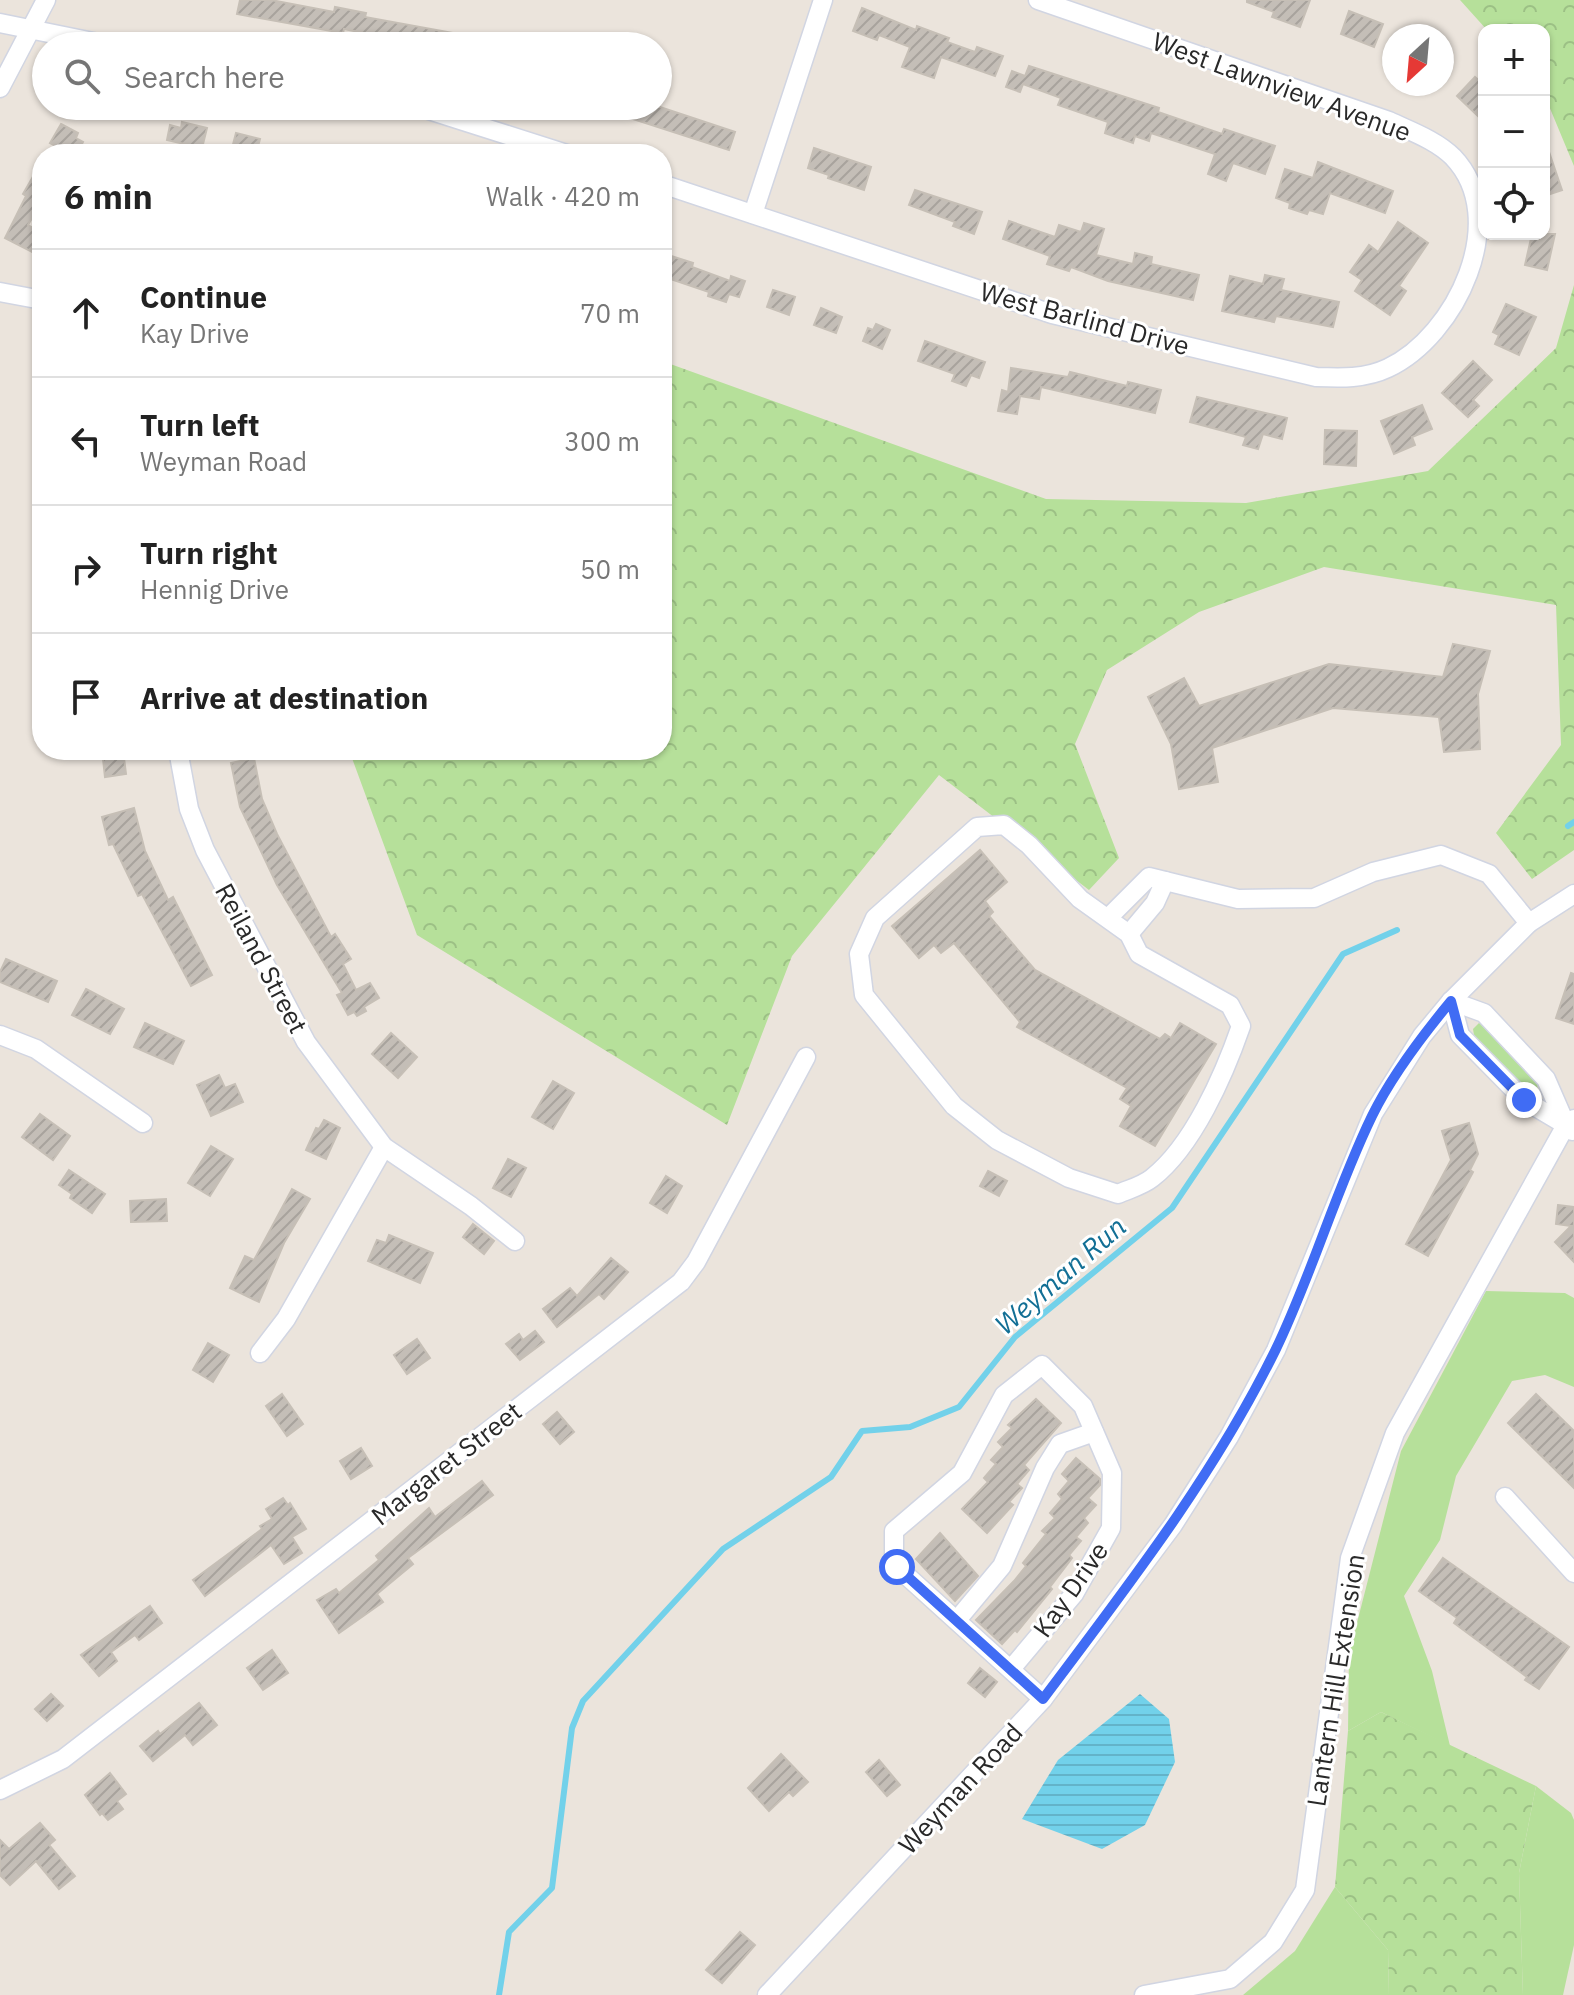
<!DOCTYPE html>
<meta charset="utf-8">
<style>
:root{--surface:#fff;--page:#f2f2f2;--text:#222;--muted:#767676;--line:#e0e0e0}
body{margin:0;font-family:"IBM Plex Sans",sans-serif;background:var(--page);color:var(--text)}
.controls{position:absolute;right:24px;top:24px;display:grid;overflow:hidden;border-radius:16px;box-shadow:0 2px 6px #0004}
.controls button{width:72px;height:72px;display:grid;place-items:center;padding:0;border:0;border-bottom:2px solid var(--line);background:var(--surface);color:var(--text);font:40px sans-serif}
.compass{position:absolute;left:1382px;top:24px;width:72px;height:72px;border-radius:50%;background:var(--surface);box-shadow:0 2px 6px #0004;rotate:206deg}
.stop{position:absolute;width:24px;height:24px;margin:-18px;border:6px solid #406cf4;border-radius:50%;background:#fff}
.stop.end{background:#406cf4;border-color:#fff;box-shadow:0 2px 8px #0008}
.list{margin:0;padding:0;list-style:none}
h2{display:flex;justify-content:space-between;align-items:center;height:104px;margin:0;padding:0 32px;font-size:34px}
h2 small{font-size:26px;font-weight:400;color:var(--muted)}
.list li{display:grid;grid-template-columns:52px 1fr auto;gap:24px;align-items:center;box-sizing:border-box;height:128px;padding:0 32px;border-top:2px solid var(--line)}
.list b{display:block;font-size:30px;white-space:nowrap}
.list p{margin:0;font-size:26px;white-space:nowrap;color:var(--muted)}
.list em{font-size:26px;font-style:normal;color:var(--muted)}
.icon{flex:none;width:44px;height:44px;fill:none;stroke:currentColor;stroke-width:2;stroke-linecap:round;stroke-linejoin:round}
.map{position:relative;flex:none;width:1574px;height:1995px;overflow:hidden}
.search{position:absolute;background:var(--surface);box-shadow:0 2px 6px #0004;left:32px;top:32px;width:640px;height:88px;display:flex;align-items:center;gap:20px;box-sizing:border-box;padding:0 28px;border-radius:44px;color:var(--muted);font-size:30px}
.panel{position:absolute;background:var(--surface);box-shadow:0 2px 6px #0004;left:32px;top:144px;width:640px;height:616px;border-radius:32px}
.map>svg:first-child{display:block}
</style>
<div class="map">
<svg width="1574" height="1995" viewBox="0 0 1574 1995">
<defs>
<pattern id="forest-crowns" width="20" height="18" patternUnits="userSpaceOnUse" patternTransform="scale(2)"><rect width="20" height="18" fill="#b6e09a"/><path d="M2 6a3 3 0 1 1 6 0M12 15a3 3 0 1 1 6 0" fill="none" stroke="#9cc085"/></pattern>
<pattern id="water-rules" width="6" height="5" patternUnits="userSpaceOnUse" patternTransform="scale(2)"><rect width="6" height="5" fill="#72d1ea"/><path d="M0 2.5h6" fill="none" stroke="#63b3c9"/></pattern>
<pattern id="building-hatch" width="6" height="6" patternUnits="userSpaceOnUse" patternTransform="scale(2)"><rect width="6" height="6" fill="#c4beb7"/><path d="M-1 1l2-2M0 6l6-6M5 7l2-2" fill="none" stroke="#a8a39d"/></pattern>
</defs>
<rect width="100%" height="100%" fill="#ebe4dc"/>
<!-- grass -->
<g fill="#b6e09a">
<polygon points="1479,1023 1484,1024 1538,1081 1537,1092 1527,1092 1474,1035 1473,1029"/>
<polygon points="1486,1291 1565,1293 1574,1298 1574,1387 1545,1375 1512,1381 1456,1476 1440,1540 1404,1596 1432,1671 1450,1746 1381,1712 1348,1731 1349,1654 1401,1451"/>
<polygon points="1536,1786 1571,1813 1574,1820 1574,1945 1563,1995 1523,1995 1519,1873"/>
<polygon points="1335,1887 1388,1950 1389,1995 1243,1995 1295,1951"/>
</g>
<!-- forest -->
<g fill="url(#forest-crowns)">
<polygon points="1460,0 1574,0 1574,166 1544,94 1544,30 1487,30"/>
<polygon points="1574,285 1574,850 1532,879 1496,833 1561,745 1556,605 1324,567 1199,612 1107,670 1075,744 1119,858 1089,890 939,775 792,956 727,1125 417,935 349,750 662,750 662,361 1046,499 1246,503 1428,471 1556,348"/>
<polygon points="1381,1712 1536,1786 1519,1873 1523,1995 1389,1995 1388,1950 1335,1887 1348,1731"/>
</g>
<!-- water -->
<polygon fill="url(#water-rules)" points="1140,1694 1169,1719 1175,1762 1145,1825 1102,1849 1022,1819 1058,1760"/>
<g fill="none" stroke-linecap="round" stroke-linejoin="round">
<!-- stream -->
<g stroke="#72d1ea" stroke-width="6">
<polyline points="1568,826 1574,822"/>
<polyline points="499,1995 509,1932 552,1888 572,1728 583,1701 723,1549 831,1477 862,1431 910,1427 959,1407 1015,1337 1172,1208 1343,954 1397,930"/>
</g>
</g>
<!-- building -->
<g fill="url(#building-hatch)" stroke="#c6bfb6" stroke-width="2">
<polygon points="240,0 271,0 334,12 335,7 366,13 365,17 453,33 448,46 405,41 404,46 383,42 384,37 344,29 343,33 237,14"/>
<polygon points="1247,0 1310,0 1300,27 1272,17 1274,12 1247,2"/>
<polygon points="862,8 916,30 917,26 949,38 947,42 975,52 977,47 1003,56 995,76 941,57 934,78 902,67 910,47 879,35 877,40 853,31"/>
<polygon points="1349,11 1383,24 1374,47 1341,34"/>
<polygon points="1029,66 1159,108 1158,112 1222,134 1224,129 1275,146 1265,174 1233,163 1226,181 1208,174 1215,154 1151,133 1149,141 1135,136 1133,143 1105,133 1108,122 1058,105 1061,98 1023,84 1020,92 1006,87 1012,71 1025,76"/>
<polygon points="1475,77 1484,85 1484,122 1457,96"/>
<polygon points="602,106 657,106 735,132 729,150 602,109"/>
<polygon points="182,122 207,128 202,148 167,140 170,125 181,128"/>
<polygon points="61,124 78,133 76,138 83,142 77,154 71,154 50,143"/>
<polygon points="236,133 260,139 256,154 231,152"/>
<polygon points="1544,146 1547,146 1562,190 1544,196"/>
<polygon points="814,148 871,167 864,190 828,178 829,175 808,168"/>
<polygon points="42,161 42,205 40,204 28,225 42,233 42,257 5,238 26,196 23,194"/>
<polygon points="1318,162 1393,191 1385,213 1330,193 1323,214 1309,210 1307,214 1289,208 1290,203 1276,198 1285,169 1313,178"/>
<polygon points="915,190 982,212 974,234 953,226 955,222 909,205"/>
<polygon points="1009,221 1055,237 1059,225 1081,232 1084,223 1104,229 1096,255 1133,264 1135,253 1152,257 1151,264 1199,275 1193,300 1108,281 1071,267 1069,271 1047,264 1050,256 1003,239"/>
<polygon points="1398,222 1428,243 1399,286 1406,291 1390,315 1355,291 1362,280 1350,272 1369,245 1378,252"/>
<polygon points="1532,234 1555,234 1547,270 1525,265"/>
<polygon points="668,255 693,263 692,267 730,281 731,276 745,281 739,297 729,294 726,302 708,296 709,292 662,276"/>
<polygon points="1265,275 1284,279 1281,290 1339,302 1333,327 1276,316 1274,322 1222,311 1230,276 1263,284"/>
<polygon points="773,290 795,297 789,315 767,307"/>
<polygon points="1506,304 1536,317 1519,355 1495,344 1499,335 1493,332"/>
<polygon points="821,308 842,317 836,333 814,325"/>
<polygon points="876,324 890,330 882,349 863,341 868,328 873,330"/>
<polygon points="925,341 985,362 979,378 971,375 966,386 952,381 955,374 918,361"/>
<polygon points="1473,361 1492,380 1473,400 1479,406 1468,417 1442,393"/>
<polygon points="1011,368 1068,377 1070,372 1127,386 1128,382 1161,390 1155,413 1041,387 1039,399 1020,396 1017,414 998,411 1002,390 1008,392"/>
<polygon points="1197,397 1287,418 1282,439 1263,434 1258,449 1243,445 1246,437 1190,422"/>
<polygon points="1422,405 1432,429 1412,437 1415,445 1394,454 1381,421"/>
<polygon points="1325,430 1357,431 1356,466 1324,464"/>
<polygon points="1453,644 1490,651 1478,694 1480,749 1444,752 1439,717 1333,708 1212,748 1218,782 1179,789 1171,744 1148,697 1184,678 1199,706 1329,664 1443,677"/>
<polygon points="102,750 123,750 126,774 105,777"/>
<polygon points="254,758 262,799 277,834 331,937 335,934 351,959 343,964 356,990 370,983 379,998 364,1007 366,1011 357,1016 354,1012 348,1015 337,995 342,993 277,885 240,807 231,763"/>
<polygon points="134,808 145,851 168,900 173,897 212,975 191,986 142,894 138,896 113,844 109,845 102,817"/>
<polygon points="980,850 1007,882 985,901 993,912 989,916 1035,970 1160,1039 1165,1034 1171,1038 1180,1023 1216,1044 1155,1146 1120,1126 1131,1106 1120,1099 1127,1088 1017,1027 1020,1022 954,943 941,953 934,945 919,958 892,926"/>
<polygon points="6,959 57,981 48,1002 0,982 0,972"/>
<polygon points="1571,973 1574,974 1574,1024 1556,1018"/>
<polygon points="86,989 124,1009 110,1034 72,1015"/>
<polygon points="145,1023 184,1041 173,1064 134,1047"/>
<polygon points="391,1033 417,1057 398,1078 372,1054"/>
<polygon points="219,1075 225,1088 235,1084 243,1102 211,1116 197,1085"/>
<polygon points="553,1081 574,1093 553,1129 532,1117"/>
<polygon points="40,1114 70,1136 53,1160 22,1137"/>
<polygon points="324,1120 340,1128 326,1159 306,1150 316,1128 319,1129"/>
<polygon points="1469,1123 1478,1154 1470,1170 1473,1172 1428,1256 1406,1244 1451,1160 1442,1131"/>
<polygon points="211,1146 233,1159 210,1196 188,1183"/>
<polygon points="508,1159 526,1168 511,1197 493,1188"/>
<polygon points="69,1170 105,1194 92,1213 70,1198 72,1194 59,1185"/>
<polygon points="988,1171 1007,1181 999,1196 980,1186"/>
<polygon points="666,1176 682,1186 667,1213 650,1203"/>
<polygon points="292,1189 310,1199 284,1243 259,1302 230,1288 245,1256 254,1260"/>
<polygon points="166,1199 167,1221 131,1222 130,1201"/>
<polygon points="1558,1205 1574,1207 1574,1262 1555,1242 1571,1226 1556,1224"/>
<polygon points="473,1224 494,1241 484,1254 463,1237"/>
<polygon points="389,1235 433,1253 420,1283 368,1261 377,1240 386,1243"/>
<polygon points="611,1258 628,1272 604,1299 599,1294 557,1327 543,1309 570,1288 577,1296"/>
<polygon points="535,1331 544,1342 520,1360 506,1344 519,1334 523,1340"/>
<polygon points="417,1339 430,1358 407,1374 394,1355"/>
<polygon points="208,1343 229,1355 213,1382 193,1370"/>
<polygon points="282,1394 303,1424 287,1436 266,1406"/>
<polygon points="1536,1394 1574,1431 1574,1488 1508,1423"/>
<polygon points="1036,1399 1061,1423 1024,1465 1029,1470 1017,1484 1022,1488 1009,1502 1013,1505 987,1533 962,1509 988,1482 984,1478 996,1464 991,1460 1003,1447 998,1442 1012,1428 1008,1425"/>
<polygon points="557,1412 574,1432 560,1444 543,1424"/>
<polygon points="361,1448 372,1466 351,1479 340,1461"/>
<polygon points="1076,1458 1100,1479 1100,1485 1088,1498 1096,1505 1084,1518 1088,1523 1076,1537 1081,1541 1069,1555 1072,1558 1050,1587 1052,1589 1017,1632 1015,1630 1002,1644 976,1620 1014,1581 1026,1566 1023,1563 1046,1534 1042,1531 1055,1518 1050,1513 1062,1499 1058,1494 1069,1481 1062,1474"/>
<polygon points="482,1481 493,1495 408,1558 413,1564 377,1594 383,1602 339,1633 317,1600 336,1589 339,1593 379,1560 376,1556 429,1508 435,1517"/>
<polygon points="283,1498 288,1505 290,1503 306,1529 292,1537 302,1553 284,1564 271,1545 205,1596 193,1580 262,1529 260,1526 272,1519 266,1509"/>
<polygon points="940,1533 978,1576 955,1601 916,1559"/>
<polygon points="1443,1558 1569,1647 1539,1689 1525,1680 1527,1677 1454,1623 1457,1618 1419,1591"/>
<polygon points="150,1606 162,1623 139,1640 135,1635 111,1652 117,1661 99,1676 81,1655"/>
<polygon points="272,1650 288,1673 263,1690 247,1668"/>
<polygon points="980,1668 997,1682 985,1697 968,1683"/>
<polygon points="51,1694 63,1706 47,1721 35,1709"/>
<polygon points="199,1703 217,1725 193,1745 185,1735 153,1761 140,1746 158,1731 160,1734"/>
<polygon points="781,1754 808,1782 793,1796 789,1792 769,1811 748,1788"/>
<polygon points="879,1760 900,1785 887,1796 866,1772"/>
<polygon points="110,1773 126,1794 117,1801 123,1809 108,1820 102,1813 100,1815 85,1795"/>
<polygon points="40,1823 55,1840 49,1845 75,1876 59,1889 36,1861 10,1885 0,1875 0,1840 9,1849"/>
<polygon points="740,1932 755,1945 722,1983 706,1970"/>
</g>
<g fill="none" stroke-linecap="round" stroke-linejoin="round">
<defs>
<g id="minor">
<polyline points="0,23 113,46"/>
<polyline points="0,88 46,0"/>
<polyline points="416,106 567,154"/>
<path d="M662,184L1052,314L1316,377C1341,378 1365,379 1388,368C1456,336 1512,219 1453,157C1436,140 1410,131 1389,121L1038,0"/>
<polyline points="753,214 823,0"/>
<polyline points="0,292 42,300"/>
<polyline points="178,750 189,809 205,850 306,1042 384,1147 471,1206 515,1241"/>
<path d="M1004,825L1029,845L1080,899L1129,934L1139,954L1230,1005L1241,1026C1224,1075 1193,1146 1152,1178C1142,1186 1129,1189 1118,1194L1069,1178L997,1140L954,1106L864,995L859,954L875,918L977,827Z"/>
<polyline points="1108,918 1149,877 1238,899 1314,898 1373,872 1441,855 1489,874 1529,923"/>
<polyline points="1129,934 1155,903 1165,881"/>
<polyline points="1451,1001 1460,1035 1524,1100 1566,1125 1572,1131"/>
<polyline points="1451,1001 1484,1013 1546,1079 1566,1125"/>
<polyline points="0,1035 36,1049 143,1123"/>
<polyline points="260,1353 286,1319 384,1147"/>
<polyline points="1505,1497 1574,1573"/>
<polyline points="957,1620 1002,1566 1045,1468 1060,1444 1094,1432"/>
<polyline points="1011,1669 1074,1594 1111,1528 1112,1473 1083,1406 1042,1365 1004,1395 962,1473 894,1531 894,1555 897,1567 1043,1699"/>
<polyline points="0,1790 63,1759 681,1282 696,1262 806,1057"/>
<polyline points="767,1995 1043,1699 1173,1525 1229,1437 1276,1350 1373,1114 1422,1036 1451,1001 1529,923 1574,894"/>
<polyline points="1144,1995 1230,1979 1273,1942 1305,1890 1350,1558 1395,1433 1566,1125 1574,1119"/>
</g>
</defs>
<!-- minor casing -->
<use href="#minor" stroke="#d1d5e2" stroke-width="21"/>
<!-- minor -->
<use href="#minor" stroke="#fff" stroke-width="18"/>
</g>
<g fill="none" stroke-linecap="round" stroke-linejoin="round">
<!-- route -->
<path stroke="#406cf4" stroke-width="10" d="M897,1567L1043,1699C1127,1587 1213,1477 1275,1351C1312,1275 1335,1192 1372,1116C1392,1075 1422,1036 1451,1001L1460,1035L1524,1100"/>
</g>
<g text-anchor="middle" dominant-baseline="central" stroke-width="6" stroke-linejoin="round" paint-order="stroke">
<!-- street labels -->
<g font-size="26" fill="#292929" stroke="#fff">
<text transform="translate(1282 86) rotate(20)">West Lawnview Avenue</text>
<text transform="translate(1085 318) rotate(15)">West Barlind Drive</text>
<text transform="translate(262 958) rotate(62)">Reiland Street</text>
<text transform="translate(446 1463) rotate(-38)">Margaret Street</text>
<text transform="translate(1070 1589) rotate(-55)">Kay Drive</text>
<text transform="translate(1335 1680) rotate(-81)">Lantern Hill Extension</text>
<text transform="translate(960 1788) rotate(-47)">Weyman Road</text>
</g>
<!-- water labels -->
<g font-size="28" font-style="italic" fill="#126f95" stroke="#fff">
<text transform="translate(1060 1275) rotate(-41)">Weyman Run</text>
</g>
</g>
</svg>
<div class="controls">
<button>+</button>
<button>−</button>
<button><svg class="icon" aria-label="locate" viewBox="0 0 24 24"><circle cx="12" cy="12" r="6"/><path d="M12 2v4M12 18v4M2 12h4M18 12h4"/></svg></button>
</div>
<svg class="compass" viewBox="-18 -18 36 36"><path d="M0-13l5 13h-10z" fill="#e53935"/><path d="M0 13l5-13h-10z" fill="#767676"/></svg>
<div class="stop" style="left:897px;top:1567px"></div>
<div class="stop end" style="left:1524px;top:1100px"></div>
<div class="search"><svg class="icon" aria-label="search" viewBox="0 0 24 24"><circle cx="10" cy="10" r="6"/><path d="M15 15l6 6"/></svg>Search here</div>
<section class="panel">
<h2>6 min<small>Walk · 420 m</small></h2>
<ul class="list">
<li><svg class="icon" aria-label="ahead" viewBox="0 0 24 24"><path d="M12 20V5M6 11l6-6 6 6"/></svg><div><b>Continue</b><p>Kay Drive</p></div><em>70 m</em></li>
<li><svg class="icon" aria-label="left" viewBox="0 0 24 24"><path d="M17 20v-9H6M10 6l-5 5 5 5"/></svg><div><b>Turn left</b><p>Weyman Road</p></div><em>300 m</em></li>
<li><svg class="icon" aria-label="right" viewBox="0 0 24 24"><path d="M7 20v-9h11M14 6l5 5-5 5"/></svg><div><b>Turn right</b><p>Hennig Drive</p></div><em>50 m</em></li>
<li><svg class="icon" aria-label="arrive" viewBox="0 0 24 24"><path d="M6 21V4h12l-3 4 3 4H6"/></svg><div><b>Arrive at destination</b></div></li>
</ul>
</section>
</div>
